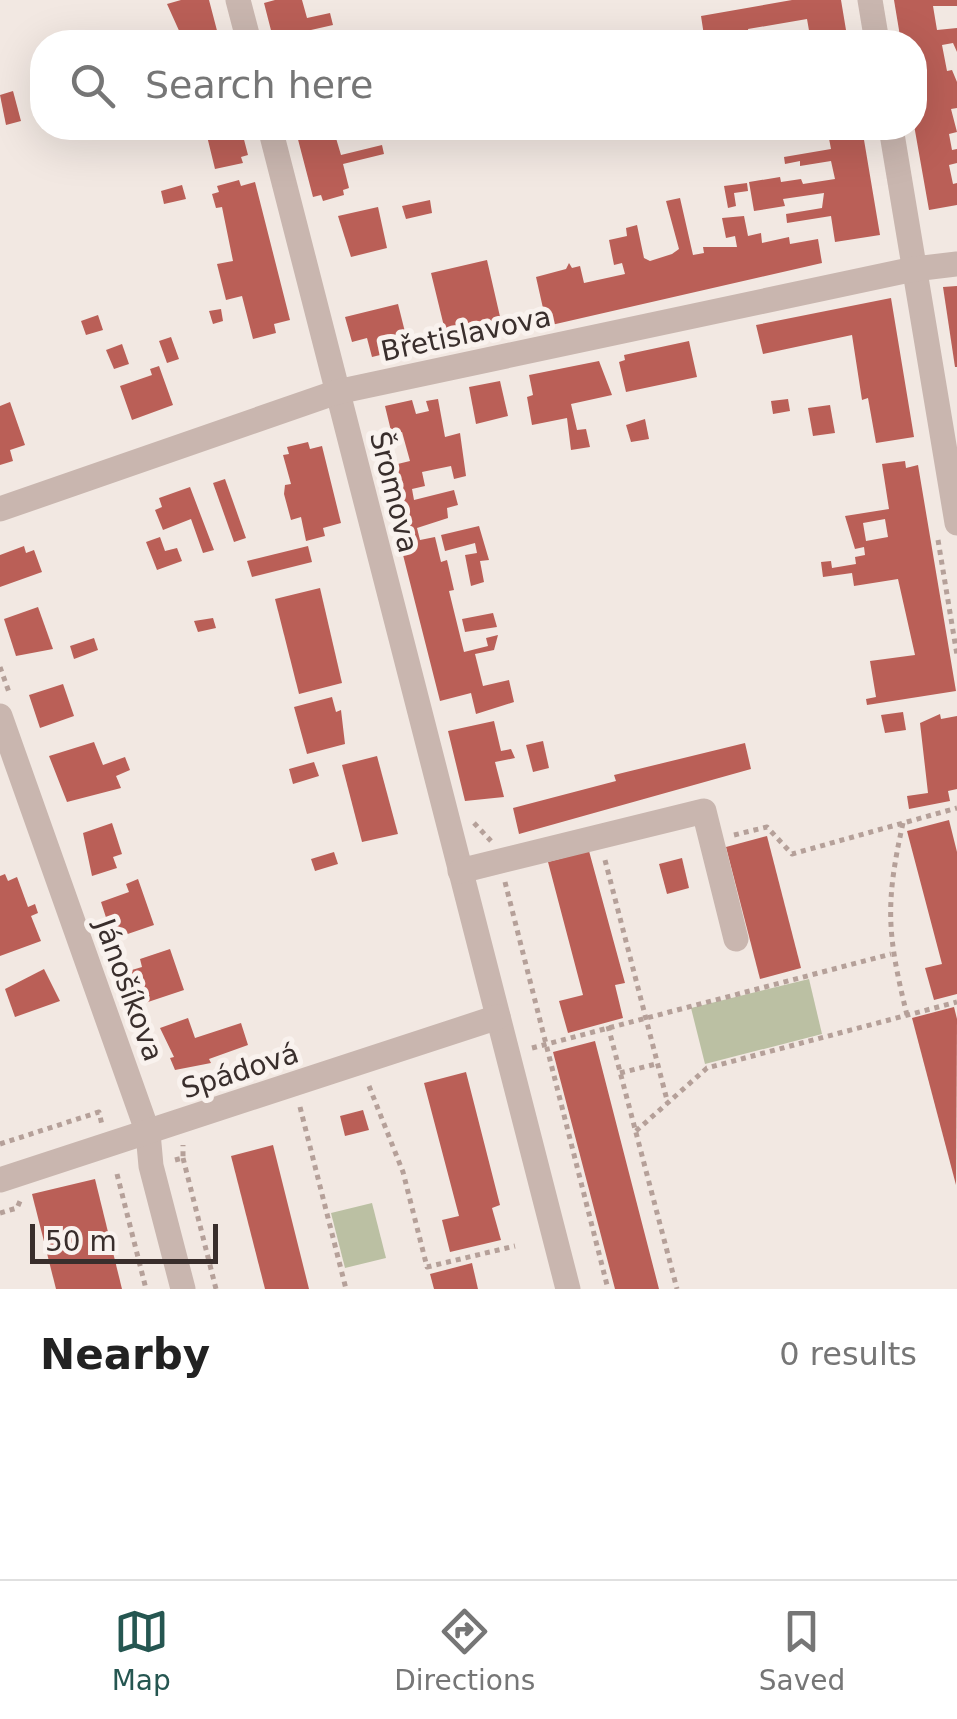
<!DOCTYPE html>
<meta charset="utf-8">
<style>
:root{--surface:#fff;--page:#f2f2f2;--text:#222;--muted:#767676;--line:#e0e0e0;--accent:#255651}
body{margin:0;font-family:"DejaVu Sans",sans-serif;background:var(--page);color:var(--text)}
.scale{position:absolute;left:30px;bottom:25px;width:188px;box-sizing:border-box;padding-left:10px;border:5px solid #392e2c;border-top:0;font-size:28px;line-height:35px;white-space:nowrap;color:#392e2c;-webkit-text-stroke:8px #f9f2ee;paint-order:stroke}
.list{margin:0;padding:0;list-style:none}
h2{display:flex;justify-content:space-between;align-items:center;height:130px;margin:0;padding:0 40px;font-size:42px}
h2 small{font-size:32px;font-weight:400;color:var(--muted)}
.icon{flex:none;width:55px;height:55px;fill:none;stroke:currentColor;stroke-width:2;stroke-linecap:round;stroke-linejoin:round}
.map{position:relative;flex:none;width:957px;height:1289px;overflow:hidden}
.search{position:absolute;background:var(--surface);box-shadow:0 10px 40px #0002;left:30px;right:30px;top:30px;height:110px;display:flex;align-items:center;gap:25px;box-sizing:border-box;padding:0 35px;border-radius:40px;color:var(--muted);font-size:38px}
.sheet{height:290px;background:var(--surface)}
nav{display:flex;justify-content:space-around;align-items:center;box-sizing:border-box;height:140px;border-top:2px solid var(--line);background:var(--surface);font-size:28px;color:var(--muted)}
nav a{display:grid;justify-items:center;gap:5px}
nav .on{color:var(--accent)}
.map>svg:first-child{display:block}
</style>
<div class="map">
<svg width="957" height="1289" viewBox="0 0 957 1289">
<rect width="100%" height="100%" fill="#f2e8e2"/>
<!-- green -->
<g fill="#bbc0a3">
<polygon points="809,979 822,1034 705,1064 691,1008"/>
<polygon points="372,1203 386,1258 345,1268 331,1213"/>
</g>
<!-- building -->
<g fill="#ba5f57" fill-rule="evenodd">
<polygon points="181,0 209,0 220,42 156,42 181,35 167,4"/>
<polygon points="275,0 302,0 307,18 330,13 333,25 311,30 314,42 274,42 264,3"/>
<polygon points="792,0 841,0 848,42 811,42 807,19 748,29 750,42 705,42 701,16"/>
<polygon points="894,0 957,0 957,6 933,6 937,30 957,28 957,52 953,43 942,45 947,71 952,70 957,82 957,108 951,109 957,132 949,134 952,150 957,149 957,163 949,165 953,184 957,183 957,205 929,210 914,125 914,42 901,42"/>
<polygon points="13,91 21,121 6,125 0,95"/>
<polygon points="141,128 170,128 171,133 143,140"/>
<polygon points="205,128 241,128 248,155 241,157 243,163 215,169"/>
<polygon points="295,128 333,128 341,155 382,145 384,154 343,164 349,188 343,190 344,195 323,201 321,195 313,197"/>
<polygon points="827,128 862,128 880,235 835,242 831,216 787,223 786,214 822,208 824,193 783,199 785,206 754,211 749,182 780,177 781,182 801,179 803,184 835,179 831,161 800,166 800,161 785,164 784,157 831,149"/>
<polygon points="239,180 241,186 255,182 290,320 274,324 276,333 253,339 242,296 226,300 217,264 233,261 222,207 216,208 212,194 219,192 217,186"/>
<polygon points="747,183 748,191 734,193 736,206 728,208 724,186"/>
<polygon points="182,185 186,199 164,204 161,191"/>
<polygon points="680,198 693,255 704,253 703,247 737,247 735,236 726,238 722,218 744,216 748,236 761,233 762,243 789,237 790,244 818,239 822,263 547,326 536,277 566,269 569,263 572,268 580,266 584,283 625,274 622,263 614,265 609,240 627,236 626,228 637,225 644,258 650,261 672,254 679,249 666,201"/>
<polygon points="430,200 432,213 406,219 402,206"/>
<polygon points="378,207 387,248 351,257 338,216"/>
<polygon points="487,260 504,334 483,339 482,334 449,347 431,273"/>
<polygon points="957,286 957,367 955,367 943,287"/>
<polygon points="891,298 914,437 876,443 868,398 862,400 852,335 763,354 756,325"/>
<polygon points="398,304 409,348 372,357 367,338 352,342 345,317"/>
<polygon points="221,309 223,321 213,324 209,311"/>
<polygon points="98,315 103,330 86,335 81,321"/>
<polygon points="171,337 179,359 167,363 159,341"/>
<polygon points="689,341 697,377 626,392 619,362 625,360 624,355"/>
<polygon points="122,344 129,364 114,369 106,350"/>
<polygon points="599,361 612,395 571,404 577,430 586,429 590,447 571,450 567,418 532,425 527,397 533,395 529,375"/>
<polygon points="159,366 173,405 132,420 120,386 152,375 150,369"/>
<polygon points="500,381 508,416 476,424 469,387"/>
<polygon points="438,399 445,437 460,433 466,476 454,479 451,466 422,472 425,486 412,489 414,500 454,490 458,505 447,508 448,518 417,528 420,540 435,537 441,562 447,560 454,590 449,591 464,652 488,646 486,638 498,635 494,650 475,654 483,686 509,680 514,702 476,714 471,693 440,701 381,468 410,461 402,432 392,435 385,406 412,400 416,414 429,411 426,401"/>
<polygon points="788,399 790,411 773,414 771,401"/>
<polygon points="10,402 25,445 10,450 13,461 0,465 0,406"/>
<polygon points="830,405 835,433 813,436 808,408"/>
<polygon points="645,419 649,439 631,442 626,425"/>
<polygon points="308,442 310,449 322,446 341,523 323,528 325,536 306,541 301,517 291,520 284,494 285,485 291,484 283,455 289,454 287,447"/>
<path d="M905,461L906,468L918,465L956,691L867,705L866,699L876,697L870,661L915,655L898,579L854,586L852,573L823,577L821,562L831,561L832,568L856,564L855,557L865,555L864,547L855,549L845,516L889,509L882,464ZM885,519L888,537L866,541L863,523Z"/>
<polygon points="225,479 246,538 234,542 213,483"/>
<polygon points="190,487 201,516 214,550 203,553 191,519 163,530 155,510 162,507 159,498"/>
<polygon points="479,526 489,560 480,561 484,582 471,586 465,555 477,553 475,543 445,551 441,535"/>
<polygon points="160,537 165,551 177,548 182,561 157,570 146,542"/>
<polygon points="24,546 26,553 34,550 42,572 0,587 0,555"/>
<polygon points="308,546 312,562 252,577 247,561"/>
<polygon points="320,588 342,683 299,694 275,599"/>
<polygon points="38,607 53,649 16,656 4,619"/>
<polygon points="493,613 497,627 465,632 462,619"/>
<polygon points="213,618 216,628 198,632 194,621"/>
<polygon points="94,638 98,650 74,659 70,646"/>
<polygon points="63,684 74,716 40,728 29,695"/>
<polygon points="332,697 336,712 341,710 345,744 307,754 294,707"/>
<polygon points="903,712 906,730 885,733 881,715"/>
<polygon points="940,714 941,719 957,716 957,789 948,791 950,801 909,809 907,796 928,793 920,723"/>
<polygon points="494,721 501,751 511,749 515,758 495,762 504,797 465,801 448,731"/>
<polygon points="543,741 549,768 533,772 526,745"/>
<polygon points="94,742 103,765 125,757 130,770 116,776 121,788 67,802 49,756"/>
<polygon points="745,743 751,769 519,834 513,808 616,781 614,775"/>
<polygon points="377,756 398,834 362,842 342,765"/>
<polygon points="314,762 319,776 293,784 289,769"/>
<polygon points="949,820 957,852 957,994 934,1000 925,968 942,964 907,831"/>
<polygon points="112,823 122,854 113,857 117,868 92,876 83,833"/>
<polygon points="767,836 801,968 760,979 726,847"/>
<polygon points="589,851 625,983 615,985 623,1018 568,1033 559,1001 583,995 548,862"/>
<polygon points="334,852 338,864 315,871 311,859"/>
<polygon points="682,858 689,888 667,894 659,864"/>
<polygon points="5,874 8,881 17,877 28,907 35,904 38,913 31,916 41,941 0,956 0,876"/>
<polygon points="138,879 154,925 113,939 101,902 129,892 126,884"/>
<polygon points="170,949 184,990 136,1006 125,972 142,967 140,959"/>
<polygon points="44,969 60,1001 15,1017 5,989"/>
<polygon points="954,1007 957,1019 956,1185 912,1018"/>
<polygon points="188,1018 195,1038 241,1023 248,1045 209,1059 211,1063 175,1070 170,1058 174,1057 160,1028"/>
<polygon points="595,1041 629,1173 659,1289 615,1289 553,1052"/>
<polygon points="466,1072 500,1205 492,1208 501,1240 450,1252 442,1220 459,1216 424,1083"/>
<polygon points="363,1110 369,1130 345,1136 340,1116"/>
<polygon points="273,1145 309,1289 265,1289 231,1156"/>
<polygon points="95,1179 122,1289 56,1289 32,1194"/>
<polygon points="472,1263 478,1289 434,1289 430,1274"/>
</g>
<g fill="none" stroke-linecap="round" stroke-linejoin="round">
<!-- path -->
<g stroke="#b5a099" stroke-width="5" stroke-dasharray="5 5" stroke-linecap="butt">
<polyline points="938,540 957,655"/>
<polyline points="0,667 10,695"/>
<polyline points="474,823 491,841"/>
<path d="M903,823C885,904 887,934 907,1015"/>
<polyline points="734,835 767,827 792,854 957,808"/>
<polyline points="605,860 668,1104"/>
<polyline points="505,882 608,1289"/>
<polyline points="608,1026 677,1289"/>
<polyline points="532,1048 891,954"/>
<polyline points="620,1073 656,1064"/>
<polyline points="369,1086 403,1172 427,1267 515,1246"/>
<polyline points="300,1107 346,1289"/>
<polyline points="636,1131 707,1068 957,1002"/>
<polyline points="0,1144 99,1112 102,1125"/>
<polyline points="183,1158 216,1289"/>
<polyline points="175,1160 183,1158 183,1145"/>
<polyline points="117,1174 146,1289"/>
<polyline points="0,1213 17,1208 21,1199"/>
</g>
<!-- minor -->
<g stroke="#c9b6af" stroke-width="25">
<polyline points="238,0 249,42"/>
<polyline points="870,0 877,42"/>
<polyline points="270,128 568,1289"/>
<polyline points="891,128 957,523"/>
<polyline points="0,509 337,392 914,269 957,264"/>
<polyline points="0,716 148,1133 151,1166 183,1289"/>
<polyline points="460,871 704,811 736,939"/>
<polyline points="0,1180 498,1017"/>
</g>
</g>
<g text-anchor="middle" dominant-baseline="central" stroke-width="10" stroke-linejoin="round" paint-order="stroke">
<!-- street labels -->
<g font-size="28" fill="#392e2c" stroke="#f9f2ee">
<text transform="translate(466 334) rotate(-12)">Břetislavova</text>
<text transform="translate(394 492) rotate(76)">Šromova</text>
<text transform="translate(129 990) rotate(70)">Jánošíkova</text>
<text transform="translate(240 1071) rotate(-18)">Spádová</text>
</g>
</g>
</svg>
<div class="scale">50 m</div>
<div class="search"><svg class="icon" aria-label="search" viewBox="0 0 24 24"><circle cx="10" cy="10" r="6"/><path d="M15 15l6 6"/></svg>Search here</div>
</div>
<section class="sheet">
<h2>Nearby<small>0 results</small></h2>
<ul class="list">
</ul>
</section>
<nav>
<a class="on"><svg class="icon" aria-label="map" viewBox="0 0 24 24"><path d="M3 6l6-2 6 2 6-2v14l-6 2-6-2-6 2zM9 4v14M15 6v14"/></svg>Map</a>
<a><svg class="icon" aria-label="directions" viewBox="0 0 24 24"><path d="M12 3l9 9-9 9-9-9zM9 14v-3h6M13 9l2 2-2 2"/></svg>Directions</a>
<a><svg class="icon" aria-label="saved" viewBox="0 0 24 24"><path d="M7 4h10v16l-5-4-5 4z"/></svg>Saved</a>
</nav>
